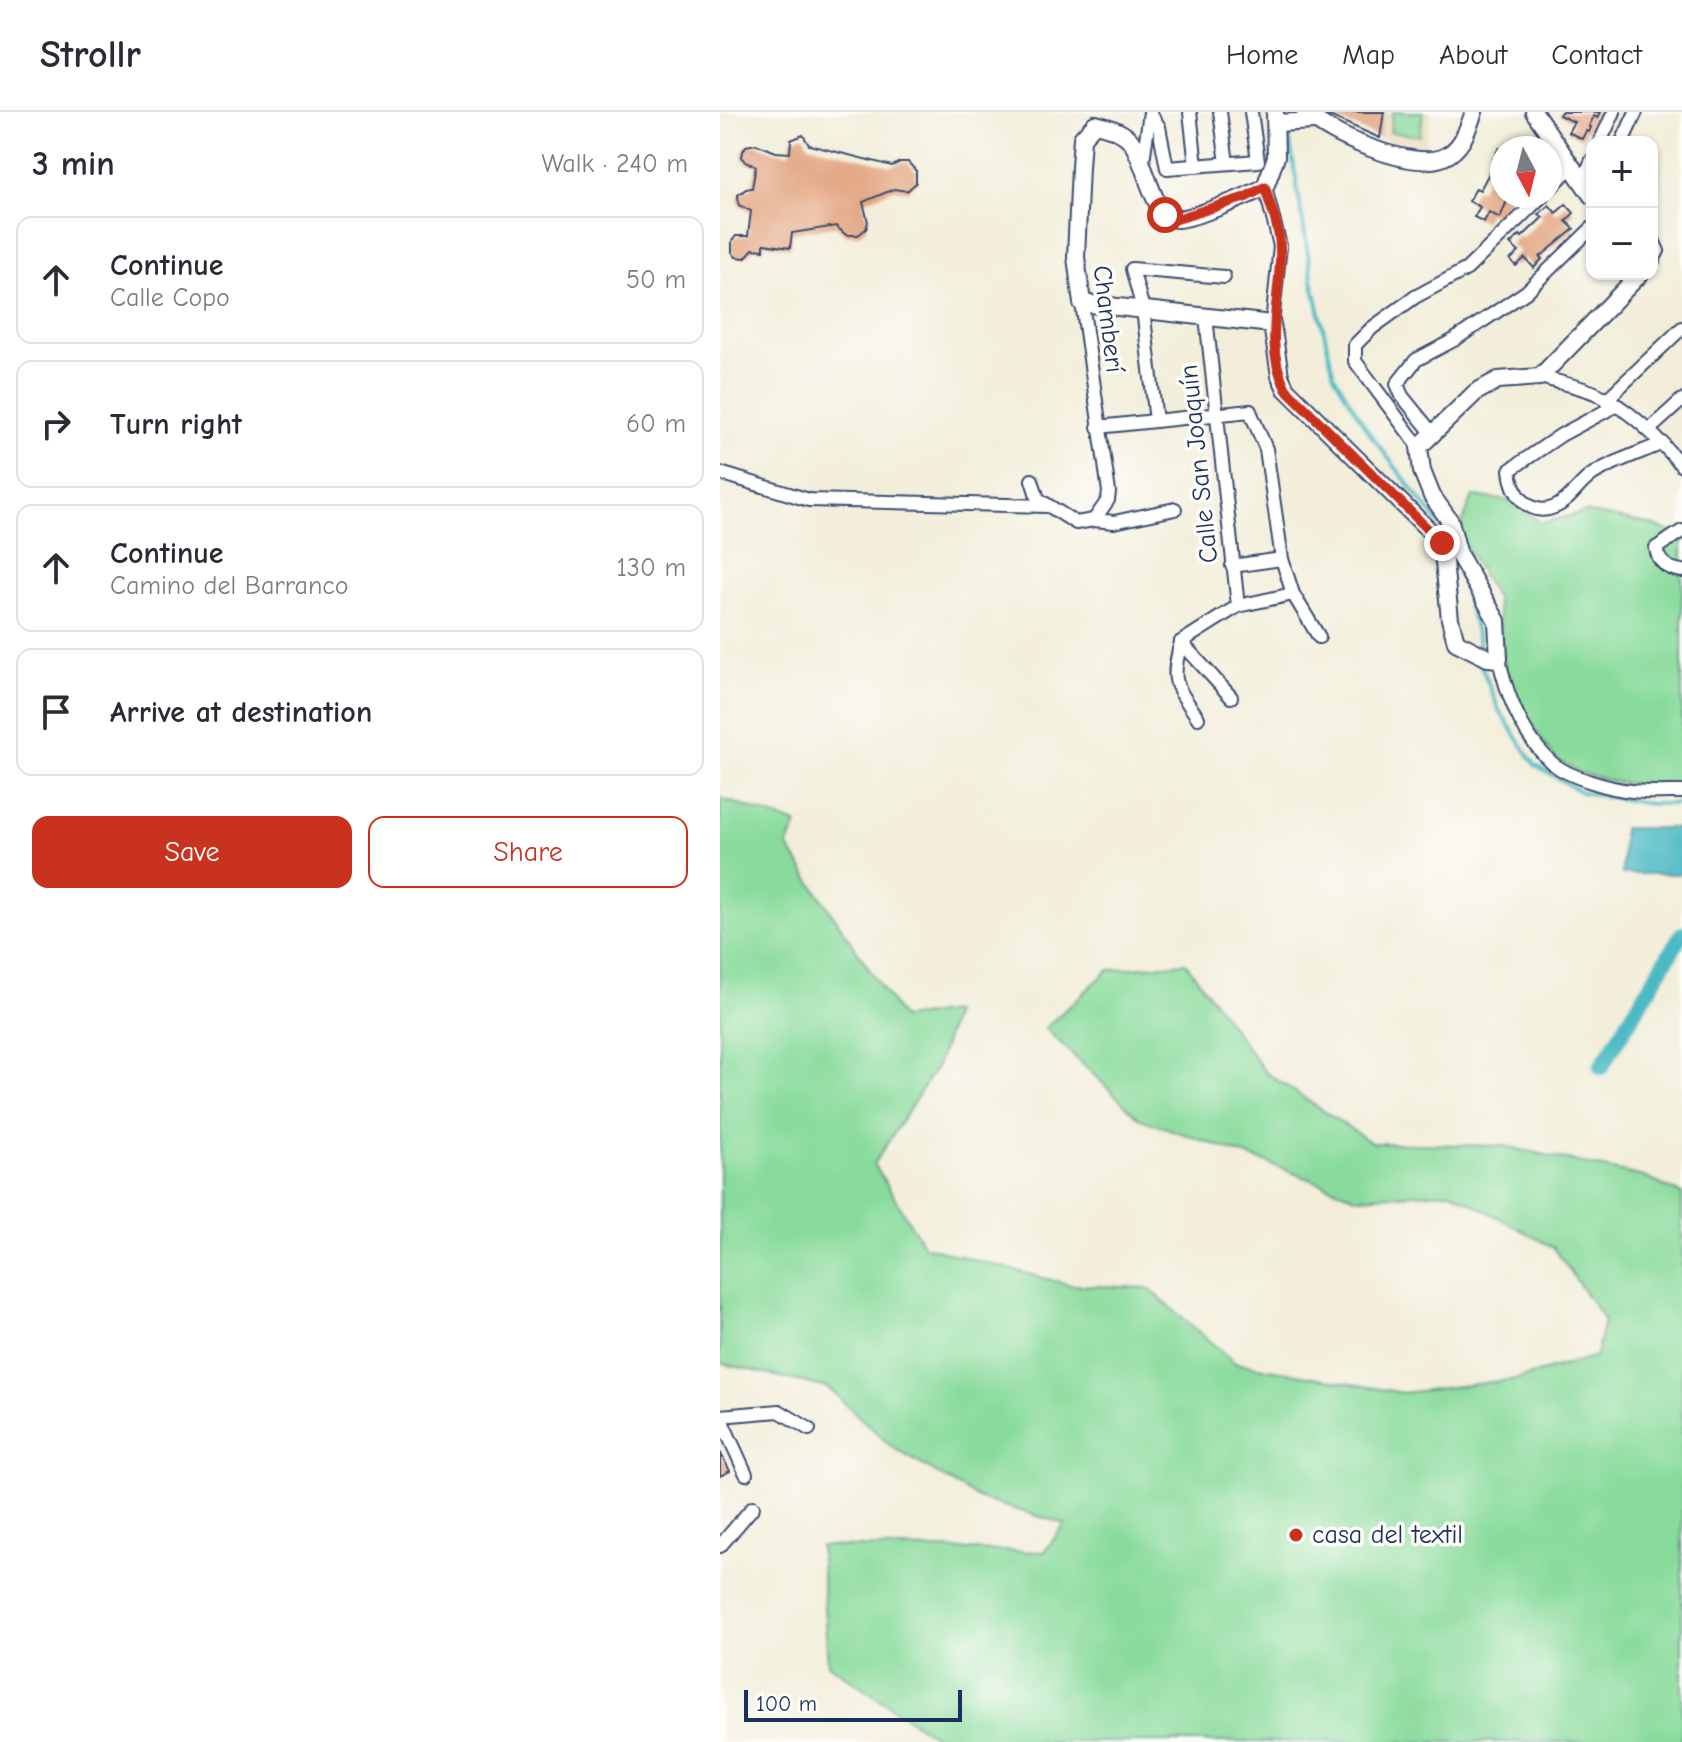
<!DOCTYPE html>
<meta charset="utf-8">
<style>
:root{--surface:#fff;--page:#f7f7f7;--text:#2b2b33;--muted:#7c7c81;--line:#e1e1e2;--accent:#c8321e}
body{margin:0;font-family:"Comic Neue",sans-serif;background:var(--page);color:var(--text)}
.controls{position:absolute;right:24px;top:24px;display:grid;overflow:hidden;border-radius:16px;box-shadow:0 2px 6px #0004}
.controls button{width:72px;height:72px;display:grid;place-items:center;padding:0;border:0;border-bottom:2px solid var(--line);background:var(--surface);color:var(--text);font:40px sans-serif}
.compass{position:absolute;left:770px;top:24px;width:72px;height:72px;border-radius:50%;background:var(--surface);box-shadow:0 2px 6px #0004;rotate:173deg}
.scale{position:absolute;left:24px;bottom:20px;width:218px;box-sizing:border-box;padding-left:8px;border:4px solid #1b2f5e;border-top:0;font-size:22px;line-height:28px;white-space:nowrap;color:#1b2f5e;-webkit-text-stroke:6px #fdfcf7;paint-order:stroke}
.stop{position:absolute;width:24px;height:24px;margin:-18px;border:6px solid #c8321e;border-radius:50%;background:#fff}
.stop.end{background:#c8321e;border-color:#fff;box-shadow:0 2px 8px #0008}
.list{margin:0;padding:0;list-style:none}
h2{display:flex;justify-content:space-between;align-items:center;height:104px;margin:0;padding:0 32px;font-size:34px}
h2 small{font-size:26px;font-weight:400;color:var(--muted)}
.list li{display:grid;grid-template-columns:52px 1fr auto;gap:24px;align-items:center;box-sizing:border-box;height:128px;margin:0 16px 16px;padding:0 16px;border:2px solid var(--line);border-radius:16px}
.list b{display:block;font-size:30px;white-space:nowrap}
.list p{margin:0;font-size:26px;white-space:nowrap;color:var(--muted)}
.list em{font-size:26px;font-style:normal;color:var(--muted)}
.actions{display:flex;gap:16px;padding:24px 32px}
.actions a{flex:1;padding:18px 0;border:2px solid var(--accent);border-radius:16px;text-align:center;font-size:28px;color:var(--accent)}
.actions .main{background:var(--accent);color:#fff}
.icon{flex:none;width:44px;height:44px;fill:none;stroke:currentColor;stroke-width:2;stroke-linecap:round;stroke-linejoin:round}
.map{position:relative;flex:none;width:962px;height:1630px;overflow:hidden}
header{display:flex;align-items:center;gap:48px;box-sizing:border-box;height:112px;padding:0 40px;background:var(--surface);border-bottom:2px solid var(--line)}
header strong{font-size:38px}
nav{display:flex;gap:44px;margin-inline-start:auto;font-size:28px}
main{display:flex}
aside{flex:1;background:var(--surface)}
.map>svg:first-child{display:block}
</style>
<header>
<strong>Strollr</strong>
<nav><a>Home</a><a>Map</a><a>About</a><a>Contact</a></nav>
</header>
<main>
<aside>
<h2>3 min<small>Walk · 240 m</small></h2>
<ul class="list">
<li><svg class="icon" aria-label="ahead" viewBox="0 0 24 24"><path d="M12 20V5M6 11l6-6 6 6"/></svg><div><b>Continue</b><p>Calle Copo</p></div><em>50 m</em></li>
<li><svg class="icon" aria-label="right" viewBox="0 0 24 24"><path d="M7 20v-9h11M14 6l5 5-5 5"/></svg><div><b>Turn right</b></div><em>60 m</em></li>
<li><svg class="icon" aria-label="ahead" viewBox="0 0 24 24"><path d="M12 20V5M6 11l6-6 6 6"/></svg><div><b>Continue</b><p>Camino del Barranco</p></div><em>130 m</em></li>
<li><svg class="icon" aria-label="arrive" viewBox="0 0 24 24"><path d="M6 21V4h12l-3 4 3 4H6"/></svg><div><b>Arrive at destination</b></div></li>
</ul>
<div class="actions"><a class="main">Save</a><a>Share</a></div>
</aside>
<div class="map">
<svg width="962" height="1630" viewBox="0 0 962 1630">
<rect width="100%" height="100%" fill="#fdfcf7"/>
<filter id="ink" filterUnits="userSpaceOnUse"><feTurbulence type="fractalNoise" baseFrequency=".0125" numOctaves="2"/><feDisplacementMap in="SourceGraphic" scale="16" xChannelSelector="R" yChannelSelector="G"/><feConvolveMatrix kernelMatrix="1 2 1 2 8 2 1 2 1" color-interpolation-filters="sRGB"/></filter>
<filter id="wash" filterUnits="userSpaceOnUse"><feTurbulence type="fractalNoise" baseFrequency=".006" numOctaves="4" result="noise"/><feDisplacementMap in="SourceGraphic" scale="32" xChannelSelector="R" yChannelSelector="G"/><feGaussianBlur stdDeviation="1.8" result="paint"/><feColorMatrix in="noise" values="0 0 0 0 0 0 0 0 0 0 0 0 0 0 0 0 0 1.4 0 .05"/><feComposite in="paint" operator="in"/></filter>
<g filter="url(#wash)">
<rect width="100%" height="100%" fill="#f2eeda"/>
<!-- built -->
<polygon fill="#e9d9ba" points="603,0 711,0 705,37 686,37"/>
<!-- green -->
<g fill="#89db9c" stroke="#52857d" stroke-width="2">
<polygon points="673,0 703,0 700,24 670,20"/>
<polygon points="753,384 792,389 821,411 865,400 929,412 962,424 962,677 895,670 861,661 835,646 801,598 785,558 776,486 738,422"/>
<polygon points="0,686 77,712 67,734 182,906 234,900 218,952 154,1052 204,1134 350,1173 428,1176 515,1251 683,1281 797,1267 876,1244 884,1208 834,1136 732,1080 636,1085 545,1050 420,1007 325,916 389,858 466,851 545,960 652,1031 785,1034 924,1065 962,1082 962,1630 223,1630 108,1552 100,1434 324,1440 345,1412 260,1387 172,1335 108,1276 0,1251"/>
</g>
<!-- water -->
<polygon fill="#4cbac5" stroke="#347492" stroke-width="2" points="903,716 962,716 962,762 902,762"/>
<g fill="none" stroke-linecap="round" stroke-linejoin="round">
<!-- stream -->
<g stroke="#4cbac5" stroke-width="4">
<polyline points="569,23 592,167 614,263 647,318 726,421"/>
<polyline points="738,456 760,534"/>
<polyline points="760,551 779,598 815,653 861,680 932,692 962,692"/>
</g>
<!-- canal -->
<polyline stroke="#4cbac5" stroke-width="16" points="881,955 962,822"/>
</g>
<g id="blocks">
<!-- building -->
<g fill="#e3a682">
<polygon points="603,0 664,0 660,26 607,3"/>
<polygon points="841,0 880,0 877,6 874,4 869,14 871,15 869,20 866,19 862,27 848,20 854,10 839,3"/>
<polygon points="83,23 89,33 172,54 180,50 188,50 196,59 196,71 187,79 174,77 143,90 148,110 146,117 138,123 126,123 116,114 72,121 70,136 44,132 44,138 33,137 25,146 16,145 12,140 12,129 16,124 28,124 31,99 19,93 18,83 26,77 32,76 36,54 25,50 22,45 23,39 26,34 36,32 56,40 70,41 71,28"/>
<polygon points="779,36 782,38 782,84 789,84 780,106 769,100 764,110 754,105 760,95 749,89 756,76 760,78 775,50 772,49"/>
<polygon points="846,92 854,101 846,109 854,117 820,145 822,147 814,156 805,146 796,154 790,148 799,140 790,132 800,123 802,125 823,105 819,102 829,93 836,101"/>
<polygon points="0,1340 10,1359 0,1364"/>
</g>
</g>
</g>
<g filter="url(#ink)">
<use href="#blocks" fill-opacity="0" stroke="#3b4c71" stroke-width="2"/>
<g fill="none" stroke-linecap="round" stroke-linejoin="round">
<defs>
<g id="street">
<polyline points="470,0 476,54"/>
<polyline points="500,0 507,51"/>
<polyline points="430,1 439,15 447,56 538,49 531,0"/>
<polyline points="880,30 894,0"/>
<polyline points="902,30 916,0"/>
<polyline points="423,49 430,0"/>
<polyline points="862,70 872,48"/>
<polyline points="545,75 560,134 552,212"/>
<polyline points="830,76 851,55"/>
<polyline points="932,126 938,139 932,150"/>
<polyline points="362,191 389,380 388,388 374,408"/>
<polyline points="486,205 518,494"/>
<path d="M820,265C838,270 858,274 875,281C910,297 937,325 962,354"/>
<polyline points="886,288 962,216"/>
<path d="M895,294L841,323L790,358C792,381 809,406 835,395C850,389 859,371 873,362C894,349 920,341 943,331"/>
<polyline points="436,309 423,197 412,157 504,165"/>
<polyline points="378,315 530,299 546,337 562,447 573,482 599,525"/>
<polyline points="930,317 962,288"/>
<polyline points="713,322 682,284 677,272 696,248 734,228 806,180 872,116"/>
<polyline points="699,335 635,249 635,233 652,216 695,185 747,157 822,84"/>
<polyline points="0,361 89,388 328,394"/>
<polyline points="312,368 318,387 356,411 374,408 394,410 455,397"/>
<path d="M962,419L936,436C938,450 947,457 962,459"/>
<polyline points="512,454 562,447"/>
<polyline points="461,530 511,585"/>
<path d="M779,547C787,584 803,624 831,650C847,665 891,677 912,679C929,681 946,680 962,680"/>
<path d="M478,606C455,572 450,571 461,530L518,494L573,482"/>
<polyline points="0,1304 59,1299 89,1317"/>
<polyline points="0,1305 26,1362"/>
<polyline points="0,1434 33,1395"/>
</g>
<g id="secondary">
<path d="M586,0C608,23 693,59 724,45C743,36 747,18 754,0"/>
<polyline points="814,0 872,84"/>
<polyline points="556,11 595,9"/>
<polyline points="375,12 362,26 360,55 356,145 362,191 552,212 560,264 566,277 722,431 730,507 736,530 768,546 779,547 777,509 739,443 730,409 712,384 702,359 699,335 756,280 778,268 820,265 920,162"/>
<path d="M375,12C387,15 400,18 409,27C426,44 431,108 458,107C475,106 528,84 545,75L556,45L555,0"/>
</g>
</defs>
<!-- street casing -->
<use href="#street" stroke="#3b4c71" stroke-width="16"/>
<!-- secondary casing -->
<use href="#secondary" stroke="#3b4c71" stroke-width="20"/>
<!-- street -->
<use href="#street" stroke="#fff" stroke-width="12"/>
<!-- secondary -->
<use href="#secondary" stroke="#fff" stroke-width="16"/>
</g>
</g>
<g fill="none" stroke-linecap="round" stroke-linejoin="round" filter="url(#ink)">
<!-- route -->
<path stroke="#c8321e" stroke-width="10" d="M445,103L457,107L526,85L545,75C550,94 560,116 560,136C562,184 542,230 566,277L722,431"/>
</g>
<!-- markers -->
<circle fill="#c8321e" stroke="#fdfcf7" stroke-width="3" cx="576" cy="1423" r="8"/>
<g text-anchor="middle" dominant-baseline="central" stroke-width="7" stroke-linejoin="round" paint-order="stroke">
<!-- street labels -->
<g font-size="26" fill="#1b2f5e" stroke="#fdfcf7">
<text transform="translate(388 207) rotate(83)">Chamberí</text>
<text transform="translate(479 352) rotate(-96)">Calle San Joaquín</text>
</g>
<!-- poi labels -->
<g font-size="26" fill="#1b2f5e" stroke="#fdfcf7" text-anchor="start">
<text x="592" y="1423">casa del textil</text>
</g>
</g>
</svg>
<div class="controls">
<button>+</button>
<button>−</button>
</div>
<svg class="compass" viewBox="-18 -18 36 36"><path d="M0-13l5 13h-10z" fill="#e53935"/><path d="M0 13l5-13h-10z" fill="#7c7c81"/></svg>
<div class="scale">100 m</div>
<div class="stop" style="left:445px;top:103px"></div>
<div class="stop end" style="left:722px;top:431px"></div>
</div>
</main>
